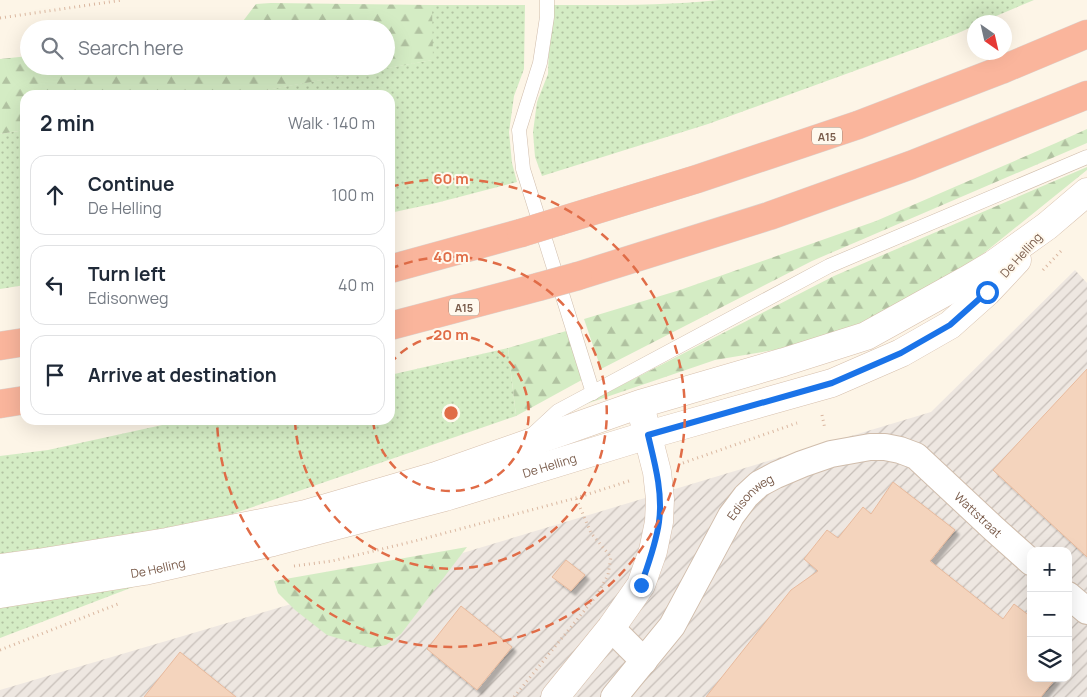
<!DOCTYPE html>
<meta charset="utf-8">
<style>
:root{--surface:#fff;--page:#f6f6f7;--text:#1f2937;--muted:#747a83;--line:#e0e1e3}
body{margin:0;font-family:Manrope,sans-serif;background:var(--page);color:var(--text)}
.controls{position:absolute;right:15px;bottom:15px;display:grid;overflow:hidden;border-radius:10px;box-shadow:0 5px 20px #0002}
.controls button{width:45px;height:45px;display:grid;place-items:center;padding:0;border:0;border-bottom:1px solid var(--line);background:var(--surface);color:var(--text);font:25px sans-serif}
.compass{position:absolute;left:967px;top:15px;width:45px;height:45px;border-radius:50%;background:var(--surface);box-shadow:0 5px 20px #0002;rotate:146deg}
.stop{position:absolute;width:15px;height:15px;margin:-11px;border:4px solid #1a73e8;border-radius:50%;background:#fff}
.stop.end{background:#1a73e8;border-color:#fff;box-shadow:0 1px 5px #0008}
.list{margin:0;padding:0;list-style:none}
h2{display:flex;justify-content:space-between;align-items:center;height:65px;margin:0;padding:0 20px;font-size:21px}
h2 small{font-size:16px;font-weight:400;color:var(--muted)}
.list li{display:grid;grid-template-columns:32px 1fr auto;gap:15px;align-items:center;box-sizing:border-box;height:80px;margin:0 10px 10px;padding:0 10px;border:1px solid var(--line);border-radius:15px}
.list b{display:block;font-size:19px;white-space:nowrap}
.list p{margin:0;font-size:16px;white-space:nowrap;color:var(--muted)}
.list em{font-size:16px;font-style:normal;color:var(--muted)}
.icon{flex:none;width:28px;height:28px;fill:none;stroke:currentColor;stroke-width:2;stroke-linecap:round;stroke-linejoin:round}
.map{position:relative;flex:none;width:1087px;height:697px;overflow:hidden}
.search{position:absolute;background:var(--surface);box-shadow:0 5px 20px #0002;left:20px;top:20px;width:375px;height:55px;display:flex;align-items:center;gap:12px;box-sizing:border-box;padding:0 18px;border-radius:28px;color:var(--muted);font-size:19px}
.panel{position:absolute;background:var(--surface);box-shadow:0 5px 20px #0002;left:20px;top:90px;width:375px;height:335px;border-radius:15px}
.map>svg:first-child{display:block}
</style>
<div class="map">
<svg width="1087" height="697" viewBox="0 0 1087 697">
<defs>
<pattern id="industrial-furrows" width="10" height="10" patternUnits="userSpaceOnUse" patternTransform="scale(1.25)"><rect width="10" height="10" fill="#eee7e1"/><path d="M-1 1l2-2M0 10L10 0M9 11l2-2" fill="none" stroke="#c6beb8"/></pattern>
<pattern id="grass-dots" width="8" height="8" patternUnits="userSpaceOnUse" patternTransform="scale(1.25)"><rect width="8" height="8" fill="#d4ecc4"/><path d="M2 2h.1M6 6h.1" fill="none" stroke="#b1c2a1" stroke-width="1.8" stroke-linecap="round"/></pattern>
<pattern id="forest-firs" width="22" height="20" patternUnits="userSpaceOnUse" patternTransform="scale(1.25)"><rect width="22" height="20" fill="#d4ecc4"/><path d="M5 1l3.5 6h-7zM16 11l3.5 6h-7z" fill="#b1c2a1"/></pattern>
<filter id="shadow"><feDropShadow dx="4.5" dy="4.5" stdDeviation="1" flood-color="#0004"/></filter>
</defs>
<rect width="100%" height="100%" fill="#fdf5e7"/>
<!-- industrial -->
<path fill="url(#industrial-furrows)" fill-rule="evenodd" d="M1075,270L1087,283V697H0V690L356,585L931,412ZM1031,551H1068V678H1031Z"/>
<!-- grass -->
<g fill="url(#grass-dots)">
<path d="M719,0H1034L982,22H974V26L956,34L708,124L542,176L535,157L533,132L537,102L548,74L549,42V5C605,5 662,6 719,0Z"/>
<polygon points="432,5 525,5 524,69 514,96 509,132 512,163 517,182 436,203 390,213 390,95 238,95 432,60"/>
<polygon points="25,130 25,285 0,289 0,134"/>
<polygon points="508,348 516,416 221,518 139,537 0,556 0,456 48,450 185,420 390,420 390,375"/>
<polygon points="167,574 0,638 0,602"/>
</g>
<!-- forest -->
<g fill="url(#forest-firs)">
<polygon points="271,3 432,5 433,60 238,95 25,95 25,130 0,134 0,59 29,56 29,66 386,66 386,29 237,29 256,4"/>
<polygon points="1087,129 1087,143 812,261 601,369 584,319 680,290 876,221 1056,143"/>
<polygon points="1087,167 1087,170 984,253 937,284 862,324 809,344 715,360 583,405 834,276"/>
<polygon points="573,329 589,376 516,416 508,348"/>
<polygon points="467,547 401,634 386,645 371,648 327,635 295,610 278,593 274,581"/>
</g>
<!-- building -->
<g fill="#f4d4bd" stroke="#e8ba9d" filter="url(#shadow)">
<polygon points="1087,369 1087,557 993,470"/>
<polygon points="893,482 955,530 930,561 1003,619 1014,604 1031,617 1031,678 1056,678 1041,697 706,697 791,590 818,571 804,559 827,530 838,538 863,507 871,514"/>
<polygon points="566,560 585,575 571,591 552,577"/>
<polygon points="461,606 512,647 477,690 427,649"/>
<polygon points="180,652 236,697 144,697"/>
</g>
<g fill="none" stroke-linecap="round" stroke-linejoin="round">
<defs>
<g id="lane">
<polyline points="547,0 547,17 540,63 519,130 523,169 593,393"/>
<polyline points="531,436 558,411 829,266 1087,157"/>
</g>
<g id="street">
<polyline points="1068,595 1087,611"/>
<polyline points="611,628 644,661"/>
<path id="s1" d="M614,697L672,626L731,516L746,496L759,484L776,475L802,464L831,454L870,447H885L900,450L916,456L993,528L1031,562"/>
</g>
<g id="secondary">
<polyline points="0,568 38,563 167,542 306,514 436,476 640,404 784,362 866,336 967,280 994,264 1047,226 1087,192"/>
<path id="s2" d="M0,594L144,571L273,542L445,497L648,435L832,383L901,353L950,325L987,292L1017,260"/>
<polyline points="555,697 611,628 641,585 653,551 659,522 660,499 657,472 643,417"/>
</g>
<g id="highway">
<polyline points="560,221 697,179 858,125 1001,70 1087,34"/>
<polyline points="390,269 521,233"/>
<polyline points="578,276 769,216 911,165 1087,95"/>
<polyline points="390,326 538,287"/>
<polyline points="0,346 25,342"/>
<polyline points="0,404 25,400"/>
</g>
</defs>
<!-- lane casing -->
<use href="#lane" stroke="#d0bdac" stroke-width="15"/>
<!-- street casing -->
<use href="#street" stroke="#d0bdac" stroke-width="28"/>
<!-- secondary casing -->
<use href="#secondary" stroke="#d6bfac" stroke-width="29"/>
<!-- highway casing -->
<use href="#highway" stroke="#dcd4d0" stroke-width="29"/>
<!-- path -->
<g stroke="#dab7a0" stroke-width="3" stroke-dasharray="1 4" stroke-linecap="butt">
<polyline points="0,18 123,0"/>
<polyline points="1043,270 1061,251"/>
<polyline points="822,415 825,429"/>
<polyline points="683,463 797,423"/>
<polyline points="294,566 332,561 415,541 576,498 632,480"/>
<polyline points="0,650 118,604"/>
<polyline points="514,697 597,595 608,575 611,557 591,533 576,498"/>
</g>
<!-- lane -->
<use href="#lane" stroke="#fff" stroke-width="14"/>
<!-- street -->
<use href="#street" stroke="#fff" stroke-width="26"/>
<!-- secondary -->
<use href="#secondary" stroke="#fff" stroke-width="28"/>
<!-- highway -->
<use href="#highway" stroke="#fab59c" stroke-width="28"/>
<defs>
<g id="highway-bridge">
<polyline points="521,233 560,221"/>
<polyline points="538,287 578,276"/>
</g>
</defs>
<!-- highway-bridge casing -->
<use href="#highway-bridge" stroke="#dcd4d0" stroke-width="29" stroke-linecap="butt"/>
<!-- highway-bridge -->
<use href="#highway-bridge" stroke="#fab59c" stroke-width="28"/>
</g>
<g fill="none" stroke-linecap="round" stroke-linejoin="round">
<!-- route -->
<path stroke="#1a73e8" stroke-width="6" d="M641,585C648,565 656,544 659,522C663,493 655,464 648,435L832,383L901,353L950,325L987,292"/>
</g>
<!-- distance rings -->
<g fill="none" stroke="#e06c47" stroke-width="2.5" stroke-dasharray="9 6">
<path d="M390 364A78 78 0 1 1 373 420"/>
<path d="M390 269A156 156 0 1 1 295 421"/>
<path d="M390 187A234 234 0 1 1 217 421"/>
</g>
<g text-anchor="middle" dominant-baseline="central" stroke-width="4" stroke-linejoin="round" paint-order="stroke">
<!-- shield labels -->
<g fill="#fff9ee" stroke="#a18a7b" stroke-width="1">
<rect x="812" y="127.5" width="30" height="17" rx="4"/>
<rect x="449" y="298.5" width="30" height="17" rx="4"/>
</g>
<g font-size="11" font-weight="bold" fill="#795b4a">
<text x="827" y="136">A15</text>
<text x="464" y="307">A15</text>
</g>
<!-- street labels -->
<g font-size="12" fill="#795b4a" stroke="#fff9ee">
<text transform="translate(1021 255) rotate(-48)">De Helling</text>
<text stroke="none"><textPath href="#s2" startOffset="565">De Helling</textPath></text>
<text stroke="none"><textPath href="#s1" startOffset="244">Edisonweg</textPath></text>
<text stroke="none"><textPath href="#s1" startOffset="510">Wattstraat</textPath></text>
<text stroke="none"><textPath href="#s2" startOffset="160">De Helling</textPath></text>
</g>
</g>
<circle cx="451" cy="413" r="8" fill="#e06c47" stroke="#fff9ee" stroke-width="2.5"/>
<g font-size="15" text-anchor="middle" font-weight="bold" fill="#e06c47" stroke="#fff9ee" stroke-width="4" stroke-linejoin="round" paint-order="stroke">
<text x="451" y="184">60 m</text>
<text x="451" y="262">40 m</text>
<text x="451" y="340">20 m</text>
</g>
</svg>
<div class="controls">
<button>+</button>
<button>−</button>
<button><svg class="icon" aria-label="layers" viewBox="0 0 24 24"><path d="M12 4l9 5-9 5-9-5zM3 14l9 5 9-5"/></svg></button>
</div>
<svg class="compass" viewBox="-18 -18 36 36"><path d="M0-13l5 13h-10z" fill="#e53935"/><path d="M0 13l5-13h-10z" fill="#747a83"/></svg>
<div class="stop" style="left:987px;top:292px"></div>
<div class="stop end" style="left:641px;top:585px"></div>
<div class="search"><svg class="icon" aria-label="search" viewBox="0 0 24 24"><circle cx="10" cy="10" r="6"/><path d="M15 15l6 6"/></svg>Search here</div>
<section class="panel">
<h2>2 min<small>Walk · 140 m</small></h2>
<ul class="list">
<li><svg class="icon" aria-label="ahead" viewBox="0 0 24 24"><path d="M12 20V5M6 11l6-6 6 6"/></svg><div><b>Continue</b><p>De Helling</p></div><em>100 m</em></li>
<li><svg class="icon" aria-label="left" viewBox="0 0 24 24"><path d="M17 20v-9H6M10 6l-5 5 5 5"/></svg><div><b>Turn left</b><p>Edisonweg</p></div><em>40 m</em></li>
<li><svg class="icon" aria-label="arrive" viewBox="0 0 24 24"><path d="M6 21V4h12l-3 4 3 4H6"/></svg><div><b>Arrive at destination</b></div></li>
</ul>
</section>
</div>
